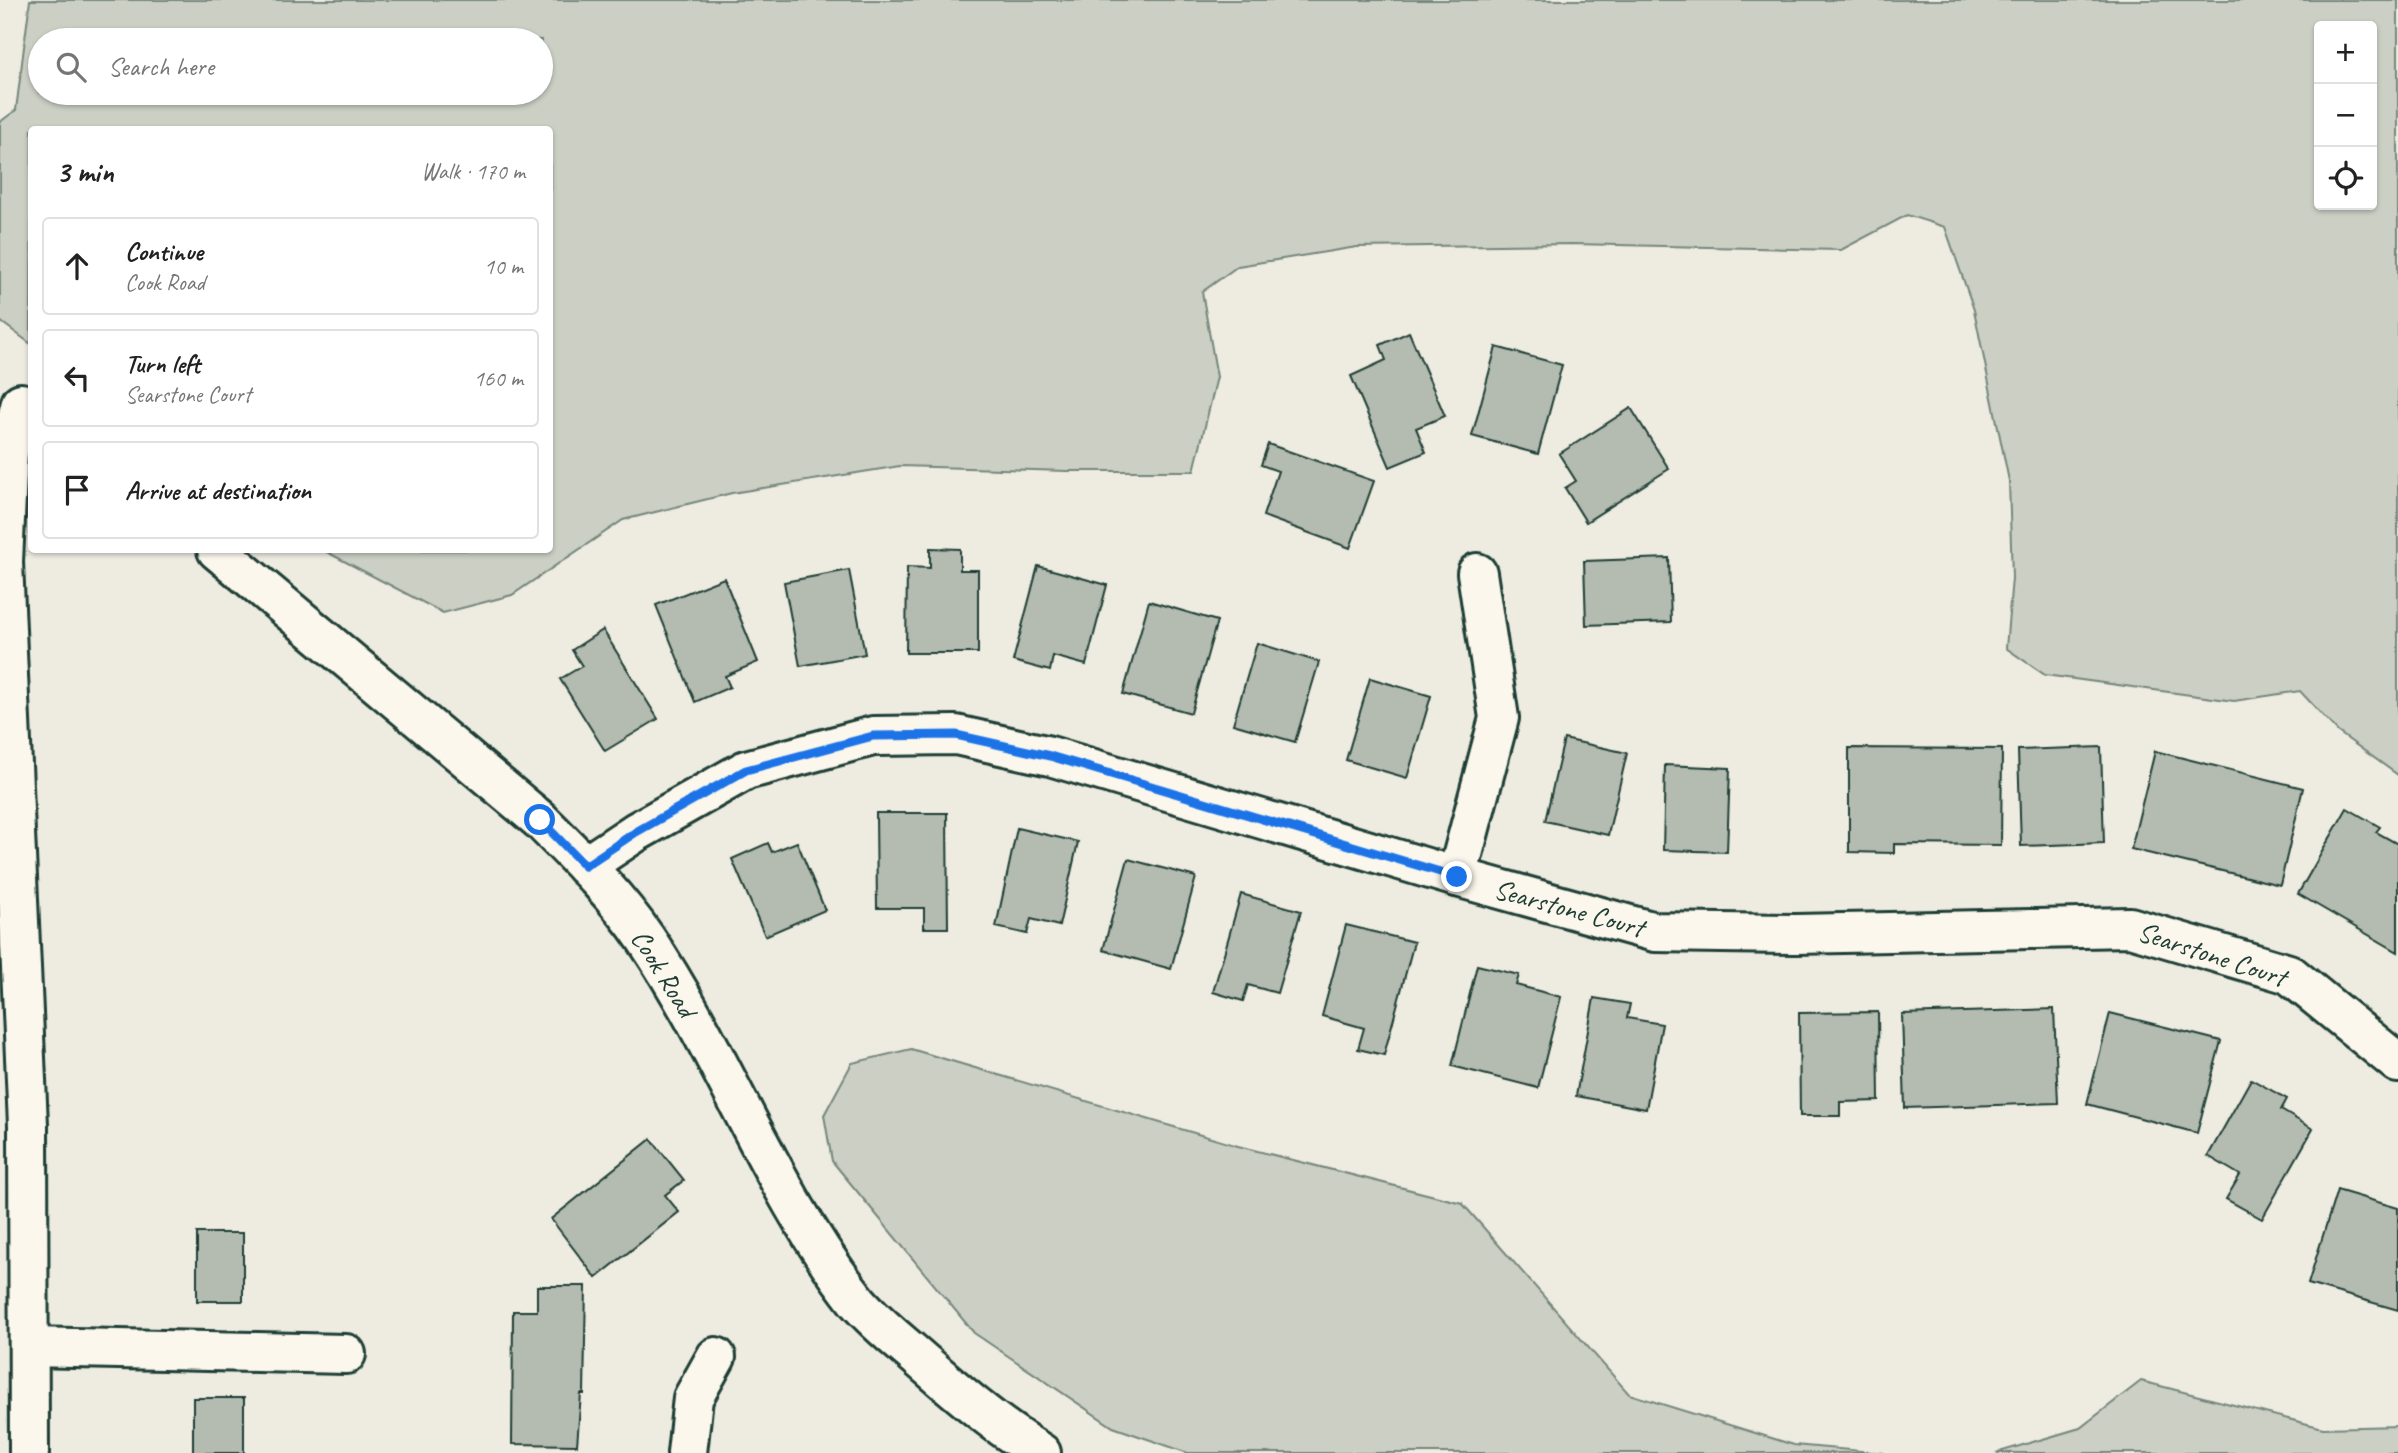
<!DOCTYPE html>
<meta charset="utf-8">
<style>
:root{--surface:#fff;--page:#f6f6f6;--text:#222;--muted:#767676;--line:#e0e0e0}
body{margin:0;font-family:Caveat,sans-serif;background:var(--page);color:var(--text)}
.controls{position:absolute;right:21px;top:21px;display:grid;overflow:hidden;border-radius:7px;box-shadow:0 2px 5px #0004}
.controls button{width:63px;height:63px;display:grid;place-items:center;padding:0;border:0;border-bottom:2px solid var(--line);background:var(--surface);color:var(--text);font:35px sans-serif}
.stop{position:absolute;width:21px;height:21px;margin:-16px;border:5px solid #1a73e8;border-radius:50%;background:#fff}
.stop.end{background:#1a73e8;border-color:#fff;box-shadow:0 2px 7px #0008}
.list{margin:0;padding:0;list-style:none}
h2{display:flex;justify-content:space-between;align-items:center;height:91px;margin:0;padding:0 28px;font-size:30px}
h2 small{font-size:23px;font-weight:400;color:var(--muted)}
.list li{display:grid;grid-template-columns:46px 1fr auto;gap:21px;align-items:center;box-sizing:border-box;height:98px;margin:0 14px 14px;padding:0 14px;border:2px solid var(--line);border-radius:7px}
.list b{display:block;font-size:26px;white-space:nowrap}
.list p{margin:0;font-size:23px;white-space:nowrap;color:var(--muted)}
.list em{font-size:23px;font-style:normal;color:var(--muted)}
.icon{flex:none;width:38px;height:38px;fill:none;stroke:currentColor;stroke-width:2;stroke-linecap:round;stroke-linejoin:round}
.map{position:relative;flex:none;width:2398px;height:1453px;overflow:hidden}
.search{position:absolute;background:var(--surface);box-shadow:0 2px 5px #0004;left:28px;top:28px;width:525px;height:77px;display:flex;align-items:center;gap:18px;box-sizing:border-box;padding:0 24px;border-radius:38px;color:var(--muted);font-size:26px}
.panel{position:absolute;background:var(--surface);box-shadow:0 2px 5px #0004;left:28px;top:126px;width:525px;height:427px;border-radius:7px}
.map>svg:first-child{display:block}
</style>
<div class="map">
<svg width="2398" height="1453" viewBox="0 0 2398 1453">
<rect width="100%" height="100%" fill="#eeece1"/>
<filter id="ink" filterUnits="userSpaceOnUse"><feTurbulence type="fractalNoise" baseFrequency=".0143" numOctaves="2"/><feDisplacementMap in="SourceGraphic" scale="14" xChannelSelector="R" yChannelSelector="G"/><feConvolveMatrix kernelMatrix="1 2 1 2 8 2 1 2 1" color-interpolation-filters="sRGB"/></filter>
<g filter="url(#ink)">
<!-- green -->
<g fill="#cbcfc4" stroke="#75867c" stroke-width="2" fill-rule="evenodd">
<path d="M30,0H2398V775L2338,732L2300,691L2234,701L2045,675L2006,648L2012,578L2009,481L1974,310L1945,227L1907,215L1841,250L1572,244L1357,247L1238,266L1202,292L1217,377L1194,471H1067L900,466L732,493L623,520L512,595L443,613L323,550H550V130H32L31,344L0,321V122L16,110ZM2319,26H2372V205H2319ZM40,40H541V93H40Z"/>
<polygon points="911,1049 1238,1146 1462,1203 1629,1394 1794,1445 1883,1453 1188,1453 1113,1427 974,1333 832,1161 824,1115 852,1063"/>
<polygon points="2141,1381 2323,1428 2398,1426 2398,1453 1996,1453 2080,1428"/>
</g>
<!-- building -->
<g fill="#b4bbb0" stroke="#1f3d34" stroke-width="2">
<polygon points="1409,332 1445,416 1416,428 1426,452 1390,467 1351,376 1386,360 1380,345"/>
<polygon points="1496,347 1562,365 1538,454 1472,436"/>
<polygon points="1631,408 1669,469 1586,522 1565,488 1576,481 1559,454"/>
<polygon points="1268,444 1374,481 1350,548 1263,516 1278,471 1261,465"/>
<polygon points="930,548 960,549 960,570 978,570 978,653 906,653 907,567 930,568"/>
<polygon points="1669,558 1671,622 1586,625 1584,561"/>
<polygon points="1038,566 1107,585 1086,665 1053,656 1050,671 1013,661"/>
<polygon points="849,570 865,654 800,666 784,582"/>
<polygon points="724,578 758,662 725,676 730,687 695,702 656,605"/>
<polygon points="1149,601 1217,621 1191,713 1123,694"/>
<polygon points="603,630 658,719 605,751 560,679 582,666 572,650"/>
<polygon points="1257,643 1319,662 1295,742 1233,724"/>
<polygon points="1370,678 1431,696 1407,778 1346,760"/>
<polygon points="1564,739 1627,753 1608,835 1545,821"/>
<polygon points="2101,747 2104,843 2021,846 2018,750"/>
<polygon points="1849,748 2002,749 2001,845 1894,844 1894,853 1849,852"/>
<polygon points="2155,751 2303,788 2280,885 2131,849"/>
<polygon points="1665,765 1730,768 1727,852 1663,850"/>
<polygon points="2347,808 2380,827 2376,832 2398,844 2398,952 2298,894"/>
<polygon points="876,813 947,813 948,928 924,928 924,908 877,908"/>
<polygon points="1017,828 1078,842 1059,926 1031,919 1027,934 996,927"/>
<polygon points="797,842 825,910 765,936 732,859 768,843 772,852"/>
<polygon points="1128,859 1196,877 1171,969 1103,950"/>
<polygon points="1241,894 1301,911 1277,993 1248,985 1243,1001 1213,992"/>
<polygon points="1346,925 1414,942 1384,1055 1358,1049 1364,1028 1322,1016"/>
<polygon points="1477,965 1519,975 1516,985 1561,997 1538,1088 1452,1066"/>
<polygon points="1594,998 1630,1004 1627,1018 1662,1024 1646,1109 1576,1096"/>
<polygon points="2054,1009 2058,1103 1905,1108 1902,1014"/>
<polygon points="1878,1012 1879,1101 1840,1102 1840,1116 1800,1116 1799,1013"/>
<polygon points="2110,1013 2221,1041 2197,1133 2087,1104"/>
<polygon points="2251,1079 2287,1099 2281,1110 2313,1129 2262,1219 2226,1199 2240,1175 2208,1156"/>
<polygon points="651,1139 684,1180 665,1195 679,1212 596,1278 551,1219"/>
<polygon points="2337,1190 2398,1208 2398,1310 2308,1284"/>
<rect x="197" y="1233" width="46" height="68"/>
<polygon points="537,1286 586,1286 584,1394 581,1394 577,1445 512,1444 513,1311 537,1311"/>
<rect x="193" y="1398" width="51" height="55"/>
</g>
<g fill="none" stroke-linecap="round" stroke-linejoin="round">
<defs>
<g id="minor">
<polyline points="21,403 8,454 3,562 28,1125 29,1453"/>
<path d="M217,550L540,820C577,857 616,895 646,939C724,1055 771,1191 857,1301C874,1321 895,1338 915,1355C955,1390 995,1425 1041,1453"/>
<polyline points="585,866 636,832 746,770 873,736 956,735 1050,756 1457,877 1655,932 1796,934 2130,927 2289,974 2398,1063"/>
<polyline points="1457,877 1499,718 1477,573"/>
<polyline points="29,1347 346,1354"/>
<polyline points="687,1453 693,1398 716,1357"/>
</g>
</defs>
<!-- minor casing -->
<use href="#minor" stroke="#1f3d34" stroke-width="44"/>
<!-- minor -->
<use href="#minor" stroke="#fbf7ec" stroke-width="38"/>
</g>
</g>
<g fill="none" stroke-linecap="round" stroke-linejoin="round" filter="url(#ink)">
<!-- route -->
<polyline stroke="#1a73e8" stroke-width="9" points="540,820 585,866 636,832 746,770 873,736 956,735 1050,756 1457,877"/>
</g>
<g text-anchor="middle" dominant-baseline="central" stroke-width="5" stroke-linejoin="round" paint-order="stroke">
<!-- street labels -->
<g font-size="28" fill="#1f3d34" stroke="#fbf7ec">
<text transform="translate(1569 908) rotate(15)">Searstone Court</text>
<text transform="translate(2212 954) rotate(18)">Searstone Court</text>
<text transform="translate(664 973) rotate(58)">Cook Road</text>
</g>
</g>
</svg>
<div class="controls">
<button>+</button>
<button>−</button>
<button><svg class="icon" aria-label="locate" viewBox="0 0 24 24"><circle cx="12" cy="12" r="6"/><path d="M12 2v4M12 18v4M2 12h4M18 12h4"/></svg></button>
</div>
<div class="stop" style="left:540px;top:820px"></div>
<div class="stop end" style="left:1457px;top:877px"></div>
<div class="search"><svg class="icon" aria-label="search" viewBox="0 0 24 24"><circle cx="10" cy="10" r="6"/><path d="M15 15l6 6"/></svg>Search here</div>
<section class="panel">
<h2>3 min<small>Walk · 170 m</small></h2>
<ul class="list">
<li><svg class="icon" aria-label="ahead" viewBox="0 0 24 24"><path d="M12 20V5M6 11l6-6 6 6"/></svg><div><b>Continue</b><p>Cook Road</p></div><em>10 m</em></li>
<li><svg class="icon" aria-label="left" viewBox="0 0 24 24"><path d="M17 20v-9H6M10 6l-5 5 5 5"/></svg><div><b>Turn left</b><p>Searstone Court</p></div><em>160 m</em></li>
<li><svg class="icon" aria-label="arrive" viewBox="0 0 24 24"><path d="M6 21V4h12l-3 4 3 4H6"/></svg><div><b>Arrive at destination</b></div></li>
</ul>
</section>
</div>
